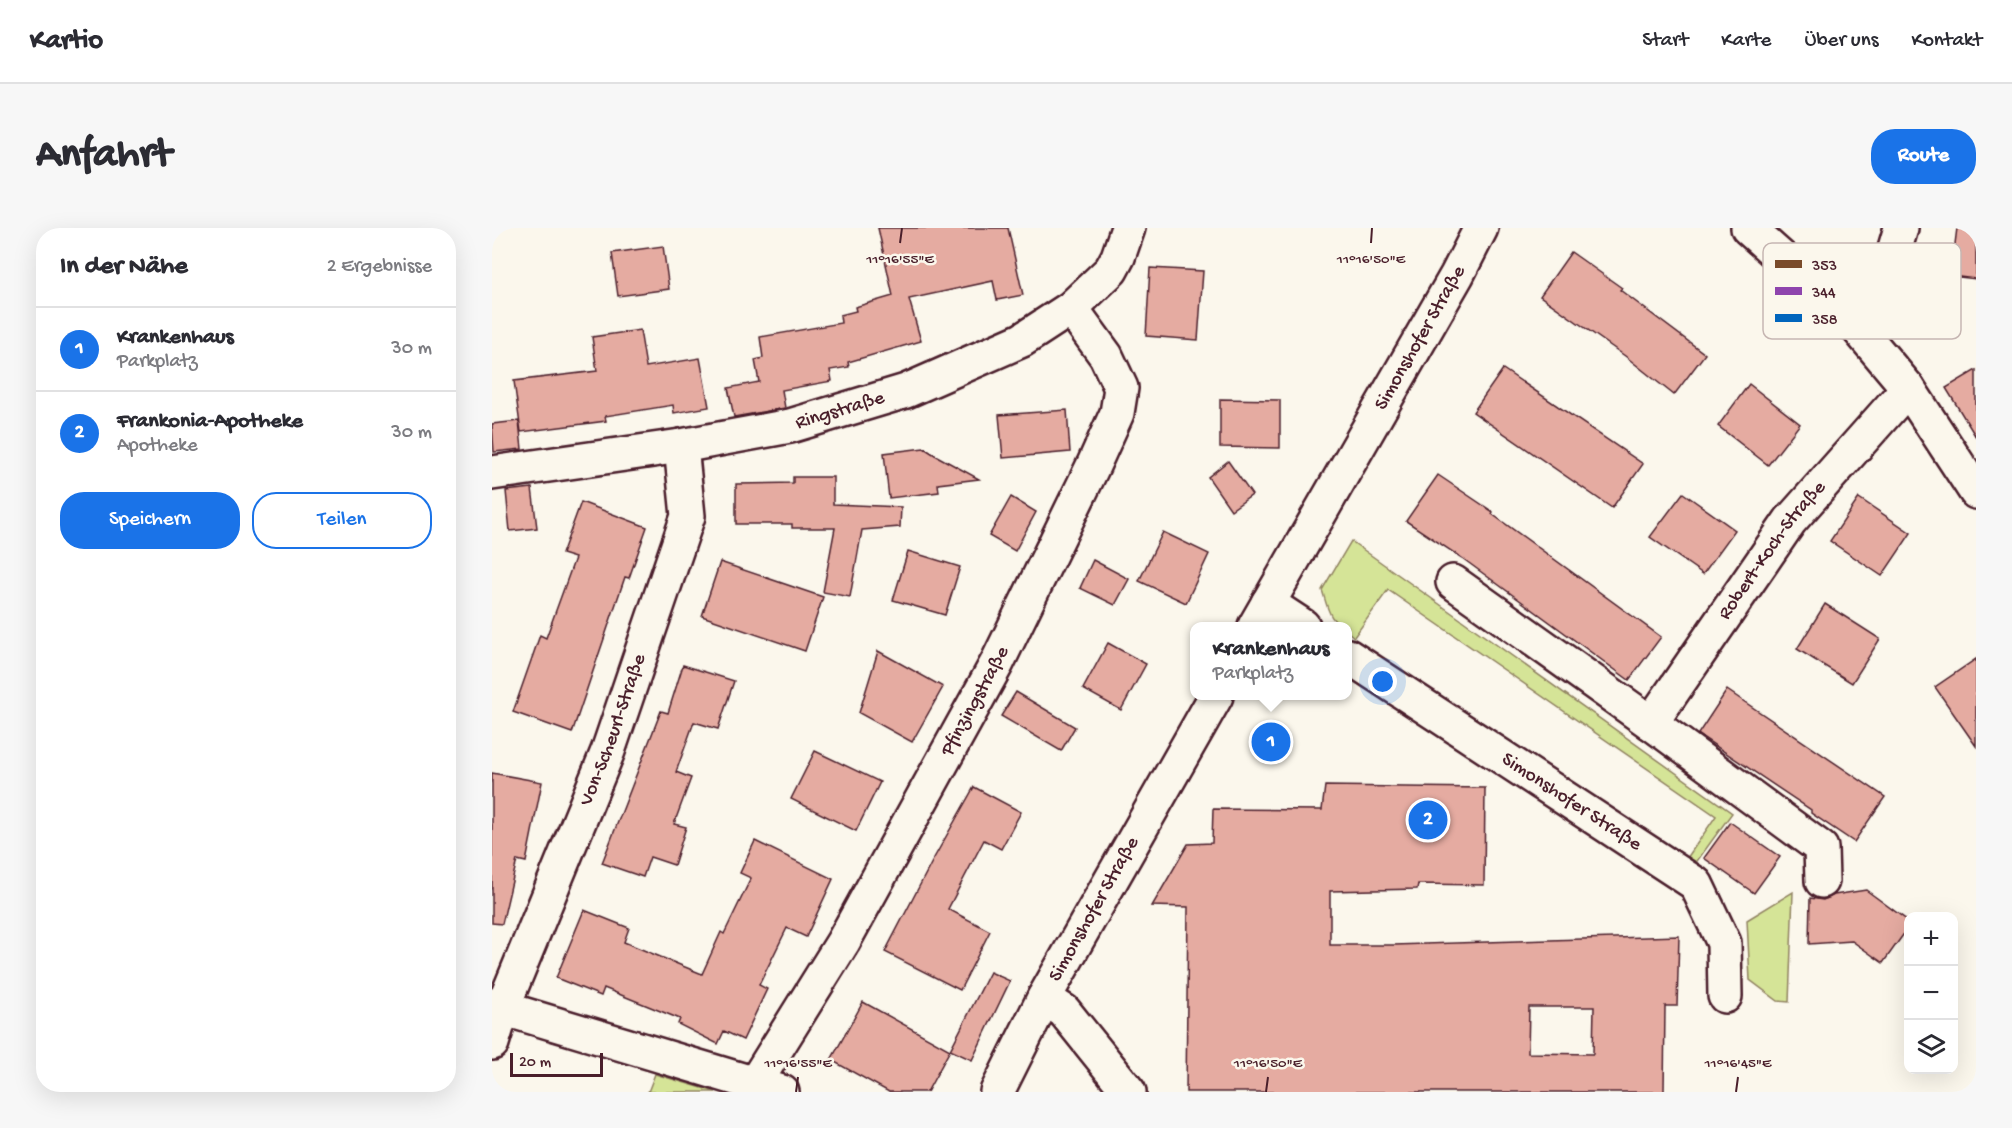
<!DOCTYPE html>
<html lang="de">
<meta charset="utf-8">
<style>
:root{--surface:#fff;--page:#f7f7f7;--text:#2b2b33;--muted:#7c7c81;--line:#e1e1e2;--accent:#1a73e8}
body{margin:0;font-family:"Gochi Hand",sans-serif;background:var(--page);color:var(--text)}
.controls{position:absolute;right:18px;bottom:18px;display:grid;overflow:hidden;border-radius:12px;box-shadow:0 6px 24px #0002}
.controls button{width:54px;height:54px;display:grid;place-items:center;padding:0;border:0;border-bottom:2px solid var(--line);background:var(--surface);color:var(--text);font:30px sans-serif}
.scale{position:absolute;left:18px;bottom:15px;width:93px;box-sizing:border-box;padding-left:6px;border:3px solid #4a1f2b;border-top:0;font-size:16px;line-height:21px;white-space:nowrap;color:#4a1f2b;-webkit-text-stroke:4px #fbf7ec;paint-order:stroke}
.you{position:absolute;left:891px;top:454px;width:21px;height:21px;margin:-15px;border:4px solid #fff;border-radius:50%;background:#1a73e8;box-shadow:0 0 0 9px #1a73e833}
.badge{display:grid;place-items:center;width:39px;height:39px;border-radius:50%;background:var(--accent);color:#fff;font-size:20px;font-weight:700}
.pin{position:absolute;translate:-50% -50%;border:3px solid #fff;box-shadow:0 2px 6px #0006}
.popup{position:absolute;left:698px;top:394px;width:162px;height:78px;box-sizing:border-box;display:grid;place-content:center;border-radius:12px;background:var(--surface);filter:drop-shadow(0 2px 4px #0005);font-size:20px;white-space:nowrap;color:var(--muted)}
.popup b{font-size:22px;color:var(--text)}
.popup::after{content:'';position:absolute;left:50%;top:100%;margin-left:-12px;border:12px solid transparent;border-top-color:var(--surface)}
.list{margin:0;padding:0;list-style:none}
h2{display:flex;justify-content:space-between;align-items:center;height:78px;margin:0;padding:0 24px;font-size:26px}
h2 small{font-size:20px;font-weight:400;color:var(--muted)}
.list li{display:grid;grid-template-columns:39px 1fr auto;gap:18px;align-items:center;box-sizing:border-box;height:84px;padding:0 24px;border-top:2px solid var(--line)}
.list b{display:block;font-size:22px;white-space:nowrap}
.list p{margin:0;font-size:20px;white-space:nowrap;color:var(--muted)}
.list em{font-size:20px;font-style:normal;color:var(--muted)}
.actions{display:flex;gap:12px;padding:18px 24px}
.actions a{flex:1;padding:14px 0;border:2px solid var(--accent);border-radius:24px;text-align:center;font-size:21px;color:var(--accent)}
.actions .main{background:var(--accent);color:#fff}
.icon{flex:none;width:33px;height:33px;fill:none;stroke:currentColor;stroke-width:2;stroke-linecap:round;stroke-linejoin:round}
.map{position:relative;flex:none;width:1484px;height:864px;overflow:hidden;border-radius:24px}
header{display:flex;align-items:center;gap:36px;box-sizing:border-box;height:84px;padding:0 30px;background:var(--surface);border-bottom:2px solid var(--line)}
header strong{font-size:28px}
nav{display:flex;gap:33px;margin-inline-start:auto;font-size:21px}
.intro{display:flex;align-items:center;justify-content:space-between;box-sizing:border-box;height:144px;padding:0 36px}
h1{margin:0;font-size:42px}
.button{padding:15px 27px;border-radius:24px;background:var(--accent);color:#fff;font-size:21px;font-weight:700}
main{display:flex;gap:36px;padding:0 36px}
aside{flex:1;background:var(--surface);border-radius:24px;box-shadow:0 6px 24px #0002}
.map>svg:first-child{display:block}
</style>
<header>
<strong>Kartio</strong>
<nav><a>Start</a><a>Karte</a><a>Über uns</a><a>Kontakt</a></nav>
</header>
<div class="intro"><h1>Anfahrt</h1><a class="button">Route</a></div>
<main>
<aside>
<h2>In der Nähe<small>2 Ergebnisse</small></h2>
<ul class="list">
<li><span class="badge">1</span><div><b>Krankenhaus</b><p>Parkplatz</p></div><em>30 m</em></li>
<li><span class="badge">2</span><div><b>Frankonia-Apotheke</b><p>Apotheke</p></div><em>30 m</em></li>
</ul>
<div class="actions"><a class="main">Speichern</a><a>Teilen</a></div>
</aside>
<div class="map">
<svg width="1484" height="864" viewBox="0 0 1484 864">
<rect width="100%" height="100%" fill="#fbf7ec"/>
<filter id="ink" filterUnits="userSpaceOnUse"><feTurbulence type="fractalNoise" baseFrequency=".0167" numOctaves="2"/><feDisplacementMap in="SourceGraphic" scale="12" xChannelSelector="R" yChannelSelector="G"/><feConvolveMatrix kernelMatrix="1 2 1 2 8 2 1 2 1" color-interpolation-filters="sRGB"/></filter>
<g filter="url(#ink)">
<!-- green -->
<g fill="#d5e497" stroke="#908261" stroke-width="1.5">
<path d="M859,313L1240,585L1200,640L1191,636L1224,588L896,362L862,409L856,404V398C837,398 835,376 830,362Z"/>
<polygon points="1301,664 1297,774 1286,773 1258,752 1255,692"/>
<polygon points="163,846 224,864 156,864"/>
</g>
<!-- building -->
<g fill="#e5aba1" stroke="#4a1f2b" stroke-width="1.5" fill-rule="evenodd">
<polygon points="386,0 516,0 531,67 505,72 501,53 417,71 429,113 356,134 357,139 338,142 340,153 290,162 293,180 242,189 236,160 267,154 263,132 271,130 268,109 349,95 348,87 364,83 363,79 401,68"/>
<polygon points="1465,0 1484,0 1484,51 1459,48"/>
<polygon points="171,18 177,61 126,68 120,25"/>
<polygon points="1079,24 1130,60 1128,62 1213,126 1182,167 1133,128 1048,68"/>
<polygon points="658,40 711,43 706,112 654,108"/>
<polygon points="148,102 154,139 208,130 217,179 182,185 181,177 113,188 114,193 29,204 22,153 105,143 100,109"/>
<polygon points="1011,141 1151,236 1120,280 981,184"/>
<polygon points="1484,142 1484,209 1454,160"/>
<polygon points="1257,156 1308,196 1276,237 1226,198"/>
<polygon points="728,171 788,172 788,220 728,219"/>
<polygon points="575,182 578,224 511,230 507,187"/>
<polygon points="27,193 30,221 2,224 0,196"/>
<polygon points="432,220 443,227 487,251 446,256 447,264 397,270 392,225"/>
<polygon points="736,233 760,267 739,282 716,249"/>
<polygon points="946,247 1001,284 1000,286 1169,409 1137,452 970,330 914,293"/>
<polygon points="301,249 341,249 341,276 409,279 408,299 370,302 358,369 331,364 343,300 300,300 300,296 244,296 244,256 301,255"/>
<polygon points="40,260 45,300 18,303 14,263"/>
<polygon points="1191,265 1243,302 1211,346 1158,309"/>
<polygon points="519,269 544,284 523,323 497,308"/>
<polygon points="1367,270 1419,305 1390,348 1338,313"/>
<polygon points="89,274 155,299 137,350 133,349 80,505 21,484 48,407 54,410 83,330 70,326"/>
<polygon points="671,304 717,326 694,375 647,353"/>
<polygon points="416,323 468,339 453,387 401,372"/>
<polygon points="601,332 637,351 623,377 588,360"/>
<polygon points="228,334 331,369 313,423 210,388"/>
<polygon points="1333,376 1388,411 1360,455 1305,421"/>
<polygon points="616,415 654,436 629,482 591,461"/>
<polygon points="386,423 451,459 420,514 367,485"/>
<polygon points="1484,431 1484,518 1443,459"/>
<polygon points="191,437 242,453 226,501 202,494 184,544 199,550 182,596 194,599 182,637 158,629 151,649 110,635 169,483 176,485"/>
<polygon points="1235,462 1393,569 1362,614 1319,585 1319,582 1206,506"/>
<polygon points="524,464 583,499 569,523 509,488"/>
<polygon points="323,523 388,554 364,603 299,571"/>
<polygon points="0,545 50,554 34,634 25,632 10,696 0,695"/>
<path d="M833,558L993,560L992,657L926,656L925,661L838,663V717H902L1187,708L1185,778H1173L1172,864H694L696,679L660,678L696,616L720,615L721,581L830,582ZM1037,779H1102L1101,826L1036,825Z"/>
<polygon points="482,559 529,584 509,621 492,612 456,681 498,703 468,762 393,724 442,630"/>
<polygon points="1238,594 1288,629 1262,665 1212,630"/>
<polygon points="263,613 341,651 314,709 295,700 267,757 275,761 251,812 232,803 226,816 186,796 188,791 112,760 109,768 64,750 92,682 137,700 132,714 210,746 229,704 232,706 259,650 248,645"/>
<polygon points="1374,662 1416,693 1416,700 1391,735 1360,713 1317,716 1318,670 1331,672 1342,667"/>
<polygon points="498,744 518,753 480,832 458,822"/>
<polygon points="371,774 458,822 435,864 397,864 339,832"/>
</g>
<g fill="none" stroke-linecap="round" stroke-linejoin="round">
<defs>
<g id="minor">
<polyline points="1256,0 1358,91 1416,160 1484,264"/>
<polyline points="1358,91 1398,37 1409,0"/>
<path id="s1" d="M0,245L189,218L298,198L414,163L530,112L579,80L619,42L626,29L636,0"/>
<path id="s2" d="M961,354L1159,495L1298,293L1416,160"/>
<polyline points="776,375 811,398"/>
<path id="s3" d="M763,398L965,47L989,0"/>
<path id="s4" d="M856,428L1204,656L1232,715L1233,768"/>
<polyline points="1159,495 1329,620 1330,653"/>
<polyline points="552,770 572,783 637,864"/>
<polyline points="0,777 290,864"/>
<path id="s5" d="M0,815L11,779L116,523L196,288L189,218"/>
<path id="s6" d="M263,855L351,714L505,435L601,238L625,185L629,160L614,128L579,80"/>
<path id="s7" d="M505,864L552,770L724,468"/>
</g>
</defs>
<!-- minor casing -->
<use href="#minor" stroke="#4a1f2b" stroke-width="38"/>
<!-- minor -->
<use href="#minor" stroke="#fbf7ec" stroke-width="33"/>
</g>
</g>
<!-- ticks -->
<path fill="none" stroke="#4a1f2b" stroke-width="2" d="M408,15L410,0M879,15L880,0M304,864L306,849M774,864L776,849M1244,864L1246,849"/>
<g text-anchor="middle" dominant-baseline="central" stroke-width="5" stroke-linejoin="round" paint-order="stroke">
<!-- street labels -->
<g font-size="20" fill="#4a1f2b" stroke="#fbf7ec">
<text stroke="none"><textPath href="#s3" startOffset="332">Simonshofer Straße</textPath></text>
<text stroke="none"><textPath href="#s1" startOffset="354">Ringstraße</textPath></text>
<text stroke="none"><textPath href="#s2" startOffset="454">Robert-Koch-Straße</textPath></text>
<text stroke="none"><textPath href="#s6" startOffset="441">Pfinzingstraße</textPath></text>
<text stroke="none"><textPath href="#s5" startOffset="336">Von-Scheurl-Straße</textPath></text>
<text stroke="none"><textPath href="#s4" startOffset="267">Simonshofer Straße</textPath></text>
<text stroke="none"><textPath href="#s7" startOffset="207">Simonshofer Straße</textPath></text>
</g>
</g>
<!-- legend -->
<rect x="1271" y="15" width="198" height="96" rx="9" fill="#fbf7ec" stroke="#c6b6b2" stroke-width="1.5"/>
<rect x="1283" y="32" width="27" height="8" fill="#7a4b2a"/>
<rect x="1283" y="59" width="27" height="8" fill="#8e44ad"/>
<rect x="1283" y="86" width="27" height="8" fill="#0065bd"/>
<g font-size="16" fill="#4a1f2b">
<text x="1320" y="42">353</text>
<text x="1320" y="69">344</text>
<text x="1320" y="96">358</text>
</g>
<g font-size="15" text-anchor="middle" fill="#4a1f2b" stroke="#fbf7ec" stroke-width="5" stroke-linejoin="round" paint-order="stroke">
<text x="408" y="35">11°16'55"E</text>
<text x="879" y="35">11°16'50"E</text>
<text x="306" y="839">11°16'55"E</text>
<text x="776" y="839">11°16'50"E</text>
<text x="1246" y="839">11°16'45"E</text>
</g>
</svg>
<div class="controls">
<button>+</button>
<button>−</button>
<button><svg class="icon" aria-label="layers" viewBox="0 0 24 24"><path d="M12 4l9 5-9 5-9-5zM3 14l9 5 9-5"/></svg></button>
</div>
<div class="scale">20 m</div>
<div class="you"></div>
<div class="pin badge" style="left:779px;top:514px">1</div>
<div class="popup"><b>Krankenhaus</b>Parkplatz</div>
<div class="pin badge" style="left:936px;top:592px">2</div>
</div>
</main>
